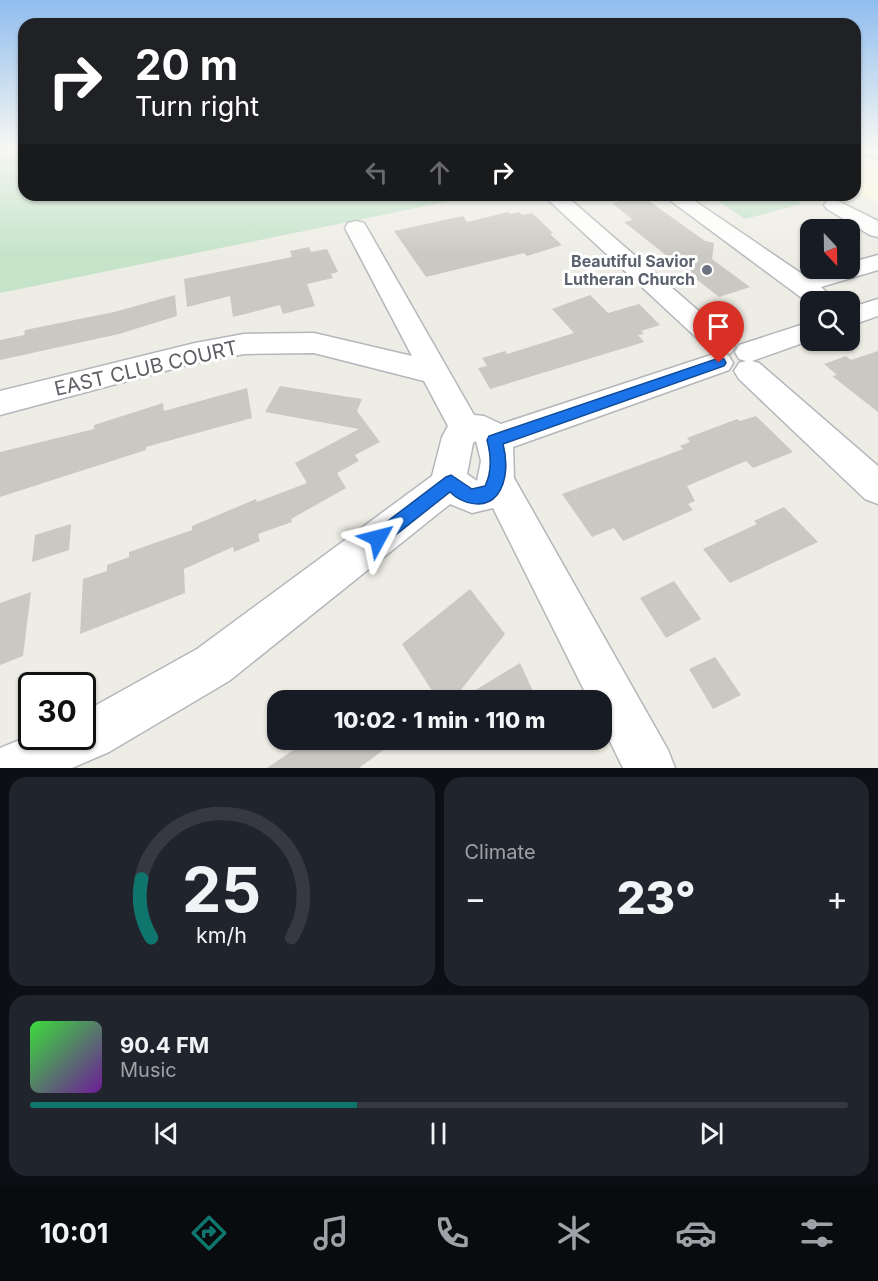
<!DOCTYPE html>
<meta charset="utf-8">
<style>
body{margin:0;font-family:Inter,sans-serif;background:#20242c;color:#f1f3f6;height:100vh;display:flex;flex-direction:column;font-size:22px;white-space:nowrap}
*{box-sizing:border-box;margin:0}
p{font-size:20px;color:#9ea1a6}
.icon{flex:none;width:33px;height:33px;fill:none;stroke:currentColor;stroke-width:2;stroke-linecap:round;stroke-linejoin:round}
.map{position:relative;height:768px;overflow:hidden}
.side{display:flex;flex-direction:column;gap:9px;padding:9px;background:#0d0f14;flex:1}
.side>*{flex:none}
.banner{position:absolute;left:18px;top:18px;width:843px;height:183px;border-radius:18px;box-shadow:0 2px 4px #0004;background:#202124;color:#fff;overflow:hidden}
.needle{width:39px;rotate:158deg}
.controls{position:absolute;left:800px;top:219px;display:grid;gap:12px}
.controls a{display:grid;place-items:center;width:60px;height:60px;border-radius:12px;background:#171b24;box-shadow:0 2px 4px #0004;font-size:30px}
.speed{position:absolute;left:18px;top:672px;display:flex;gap:12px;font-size:30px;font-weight:700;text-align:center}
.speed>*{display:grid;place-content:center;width:78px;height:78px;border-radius:50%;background:#171b24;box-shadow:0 2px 4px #0004;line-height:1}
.speed .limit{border:3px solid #111;border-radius:9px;background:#fff;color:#111}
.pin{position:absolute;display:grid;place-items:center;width:51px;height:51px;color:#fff;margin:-62px -26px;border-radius:50% 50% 50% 0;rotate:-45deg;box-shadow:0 0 6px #0007}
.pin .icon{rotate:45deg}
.me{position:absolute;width:66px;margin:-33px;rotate:52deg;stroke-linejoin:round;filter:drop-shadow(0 0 4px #0008)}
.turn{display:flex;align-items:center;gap:21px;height:126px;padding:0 18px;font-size:27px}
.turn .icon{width:78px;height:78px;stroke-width:2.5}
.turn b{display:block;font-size:42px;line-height:51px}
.lanes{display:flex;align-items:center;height:57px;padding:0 18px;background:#0003;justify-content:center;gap:30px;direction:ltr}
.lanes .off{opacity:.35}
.big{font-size:45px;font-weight:800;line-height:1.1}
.side .tile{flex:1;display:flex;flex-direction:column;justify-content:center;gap:9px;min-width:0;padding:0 21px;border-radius:18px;background:#20242c}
.side .dial{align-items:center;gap:0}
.dial svg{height:156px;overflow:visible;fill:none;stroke:#363941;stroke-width:7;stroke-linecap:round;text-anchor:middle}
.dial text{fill:#f1f3f6;stroke:none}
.song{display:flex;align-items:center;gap:18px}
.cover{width:72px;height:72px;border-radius:9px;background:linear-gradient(135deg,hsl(120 70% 55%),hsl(280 70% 35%))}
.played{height:6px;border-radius:3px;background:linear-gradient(90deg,#0f766e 40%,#363941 40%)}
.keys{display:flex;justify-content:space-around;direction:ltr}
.heat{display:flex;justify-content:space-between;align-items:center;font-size:33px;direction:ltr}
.side .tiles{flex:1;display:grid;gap:9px;grid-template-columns:1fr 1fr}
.tile:last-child{grid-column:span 2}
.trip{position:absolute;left:267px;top:690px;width:345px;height:60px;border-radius:18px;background:#171b24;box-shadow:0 2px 4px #0004;font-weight:800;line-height:60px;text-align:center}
.tabs{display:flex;height:96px;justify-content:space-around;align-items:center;background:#090b0e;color:#9ea1a6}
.tabs .icon{width:42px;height:42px}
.tabs .current{color:#0f766e}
.tabs b{font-size:27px;color:#f1f3f6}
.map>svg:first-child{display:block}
</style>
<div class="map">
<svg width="878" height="768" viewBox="0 0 878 768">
<rect width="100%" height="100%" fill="#eeede5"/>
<polygon fill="#fbf9dd" points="855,148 878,148 878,203 855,191"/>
<g fill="#c4e3c9">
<polygon points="0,148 24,148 24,195 480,195 0,293"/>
<polygon points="811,195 815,197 798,202 801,204 745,219 710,196"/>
</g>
<g fill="#cac8c2">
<polygon points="642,196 705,241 714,243 712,259 750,287 719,297 624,222 633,220 612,203"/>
<polygon points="508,212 510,214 519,212 522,215 532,213 553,233 550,234 562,245 527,256 524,253 426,277 394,231 463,216 467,222"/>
<polygon points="309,247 311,252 327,249 338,272 331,274 333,278 307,284 315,306 283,314 280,305 233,317 230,296 187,307 184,279 292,257 290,251"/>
<polygon points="175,295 177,316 119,334 0,360 0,340 24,335 25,330 114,312"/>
<polygon points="590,295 608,313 639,304 660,325 641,331 644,334 638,335 644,342 490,389 478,368 487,366 482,358 505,351 507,354 574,333 552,309"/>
<polygon points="878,351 878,412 832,376 837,375 824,364 846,356 851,360"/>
<polygon points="280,386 362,399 357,411 380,442 355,455 359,461 337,473 346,488 291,519 292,522 258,534 260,541 234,552 233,547 184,569 185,593 80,634 83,579 107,571 107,565 129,557 129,552 192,530 192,526 256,499 257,502 307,483 295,463 359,429 265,412"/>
<polygon points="247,388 252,418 146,447 146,450 0,497 0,452 94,429 94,425 163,403 164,411"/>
<polygon points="756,416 793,452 753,468 746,461 687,486 695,501 688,504 693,510 623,541 614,528 592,537 562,494 683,449 680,446 690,442 687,438 737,419 740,421"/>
<polygon points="784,507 818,542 730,583 703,549 757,524 754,521"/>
<polygon points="71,524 69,550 32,562 35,535"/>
<polygon points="674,581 701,619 666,638 640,598"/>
<polygon points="470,589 505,634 453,700 438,700 402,644"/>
<polygon points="31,592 23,656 0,665 0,603"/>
<polygon points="715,657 741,695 713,709 689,669"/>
<polygon points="520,663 537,700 459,700"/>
<polygon points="308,740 397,740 359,768 267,768"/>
</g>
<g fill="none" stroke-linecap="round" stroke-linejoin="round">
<defs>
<g id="minor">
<polygon points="856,148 878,148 878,159 859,152"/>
<path d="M 543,195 L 565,195 L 731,339 L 735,346 L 731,353 L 726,354 L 729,356 L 733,363 L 729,370 L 513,447 L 514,478 L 668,750 L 675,768 L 623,768 L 602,725 L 602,700 L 589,700 L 493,508 L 472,513 L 450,504 L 229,681 L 109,752 L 72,768 L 0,768 L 0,748 L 32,735 L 82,736 L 82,713 L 197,649 L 432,476 L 442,437 L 448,426 L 424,381 L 314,353 L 244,354 L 195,363 L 0,415 L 0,391 L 195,343 L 244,334 L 314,333 L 412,356 L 345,228 L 348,223 L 356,221 L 364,223 L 367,228 L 474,415 L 484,416 L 501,424 L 714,354 ZM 476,441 L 481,461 L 477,481 L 467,474 L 473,443 Z"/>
<polygon points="663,195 686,195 805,276 831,268 849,268 849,263 878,255 878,270 821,287 837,302 810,302 810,304"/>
<polygon points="834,199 878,221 878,237 870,235 827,209 824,205 827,201"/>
<polygon points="878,299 878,316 849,326 849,308"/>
<polygon points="810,322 811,340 752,361 759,363 878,466 878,504 865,499 739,379 734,371 739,363 746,361 739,359 735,352 739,345"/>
</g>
</defs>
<use href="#minor" stroke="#b5b6bb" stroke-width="3"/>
<use href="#minor" fill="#fff" fill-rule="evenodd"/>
</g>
<linearGradient id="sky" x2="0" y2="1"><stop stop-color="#90bdee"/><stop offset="0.58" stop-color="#f7f7f3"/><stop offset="1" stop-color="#f7f7f3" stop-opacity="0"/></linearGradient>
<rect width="878" height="256" fill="url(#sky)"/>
<path fill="#1a73e8" stroke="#114b97" stroke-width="1.5" d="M 719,358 L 724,359 L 726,363 L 724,366 L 503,444 C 507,459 508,481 497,495 C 485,510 462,504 450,492 L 384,544 L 378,547 L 372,544 L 369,538 L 372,533 L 446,477 L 451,475 L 472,489 L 485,486 C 492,472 491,455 487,440 L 489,436 Z"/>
<circle fill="#6b7280" stroke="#fff" stroke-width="2" cx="707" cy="270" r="6"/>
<g text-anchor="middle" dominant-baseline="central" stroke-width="6" stroke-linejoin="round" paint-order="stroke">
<g font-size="16" font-weight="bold" fill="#5b616d" stroke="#fff" text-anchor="end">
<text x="695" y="261">Beautiful Savior<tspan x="695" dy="18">Lutheran Church</tspan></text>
</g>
<g font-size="20" fill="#5d5f64" stroke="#fff">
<text transform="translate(146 368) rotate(-13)">EAST CLUB COURT</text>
</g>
</g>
</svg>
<div class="controls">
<a><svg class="needle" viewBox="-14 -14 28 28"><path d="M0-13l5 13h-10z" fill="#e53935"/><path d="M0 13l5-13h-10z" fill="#9ea1a6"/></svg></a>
<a><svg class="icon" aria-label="search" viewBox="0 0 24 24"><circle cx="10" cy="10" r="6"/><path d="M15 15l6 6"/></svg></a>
</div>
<div class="speed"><div class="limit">30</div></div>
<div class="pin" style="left:719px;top:363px;background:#d93025"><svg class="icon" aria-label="arrive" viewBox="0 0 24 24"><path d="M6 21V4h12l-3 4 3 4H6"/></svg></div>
<svg class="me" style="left:378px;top:538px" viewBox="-20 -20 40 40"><path d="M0-17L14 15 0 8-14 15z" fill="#1a73e8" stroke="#fff" stroke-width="4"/></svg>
<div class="trip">10:02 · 1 min · 110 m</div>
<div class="banner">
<div class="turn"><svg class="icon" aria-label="right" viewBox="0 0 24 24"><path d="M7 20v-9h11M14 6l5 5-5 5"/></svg><div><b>20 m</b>Turn right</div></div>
<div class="lanes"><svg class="icon off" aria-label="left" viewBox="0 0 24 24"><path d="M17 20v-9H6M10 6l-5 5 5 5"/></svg><svg class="icon off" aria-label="ahead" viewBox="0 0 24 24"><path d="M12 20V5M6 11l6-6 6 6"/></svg><svg class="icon" aria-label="right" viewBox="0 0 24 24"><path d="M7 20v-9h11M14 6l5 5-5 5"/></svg></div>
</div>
</div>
<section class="side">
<div class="tiles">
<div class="tile dial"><svg viewBox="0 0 100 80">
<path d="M14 69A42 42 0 1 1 86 69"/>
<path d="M14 69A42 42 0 0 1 9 39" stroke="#0f766e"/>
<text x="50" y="56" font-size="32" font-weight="700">25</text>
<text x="50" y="72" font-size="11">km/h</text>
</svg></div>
<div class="tile"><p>Climate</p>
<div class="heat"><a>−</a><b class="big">23°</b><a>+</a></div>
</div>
<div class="tile">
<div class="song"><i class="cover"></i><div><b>90.4 FM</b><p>Music</p></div></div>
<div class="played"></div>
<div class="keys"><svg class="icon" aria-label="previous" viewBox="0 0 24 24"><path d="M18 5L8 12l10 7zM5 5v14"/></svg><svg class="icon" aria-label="pause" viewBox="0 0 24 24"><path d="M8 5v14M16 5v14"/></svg><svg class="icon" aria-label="next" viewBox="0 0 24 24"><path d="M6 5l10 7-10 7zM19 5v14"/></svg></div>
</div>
</div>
</section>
<nav class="tabs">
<b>10:01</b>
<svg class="icon current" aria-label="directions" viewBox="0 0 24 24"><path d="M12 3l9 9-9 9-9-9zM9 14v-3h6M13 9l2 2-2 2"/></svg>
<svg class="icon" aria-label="music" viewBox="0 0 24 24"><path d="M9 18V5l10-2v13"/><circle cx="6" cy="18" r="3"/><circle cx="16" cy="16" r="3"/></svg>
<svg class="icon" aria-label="phone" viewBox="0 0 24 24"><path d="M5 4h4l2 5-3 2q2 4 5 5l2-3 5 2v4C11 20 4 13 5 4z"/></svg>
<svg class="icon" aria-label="climate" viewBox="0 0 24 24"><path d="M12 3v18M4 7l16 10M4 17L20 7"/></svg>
<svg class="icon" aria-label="car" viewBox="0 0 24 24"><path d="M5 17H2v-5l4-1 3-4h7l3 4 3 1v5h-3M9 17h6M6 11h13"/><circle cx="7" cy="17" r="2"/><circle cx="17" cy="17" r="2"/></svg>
<svg class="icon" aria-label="filters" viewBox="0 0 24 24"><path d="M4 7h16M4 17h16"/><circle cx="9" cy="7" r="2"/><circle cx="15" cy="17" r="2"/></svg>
</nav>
